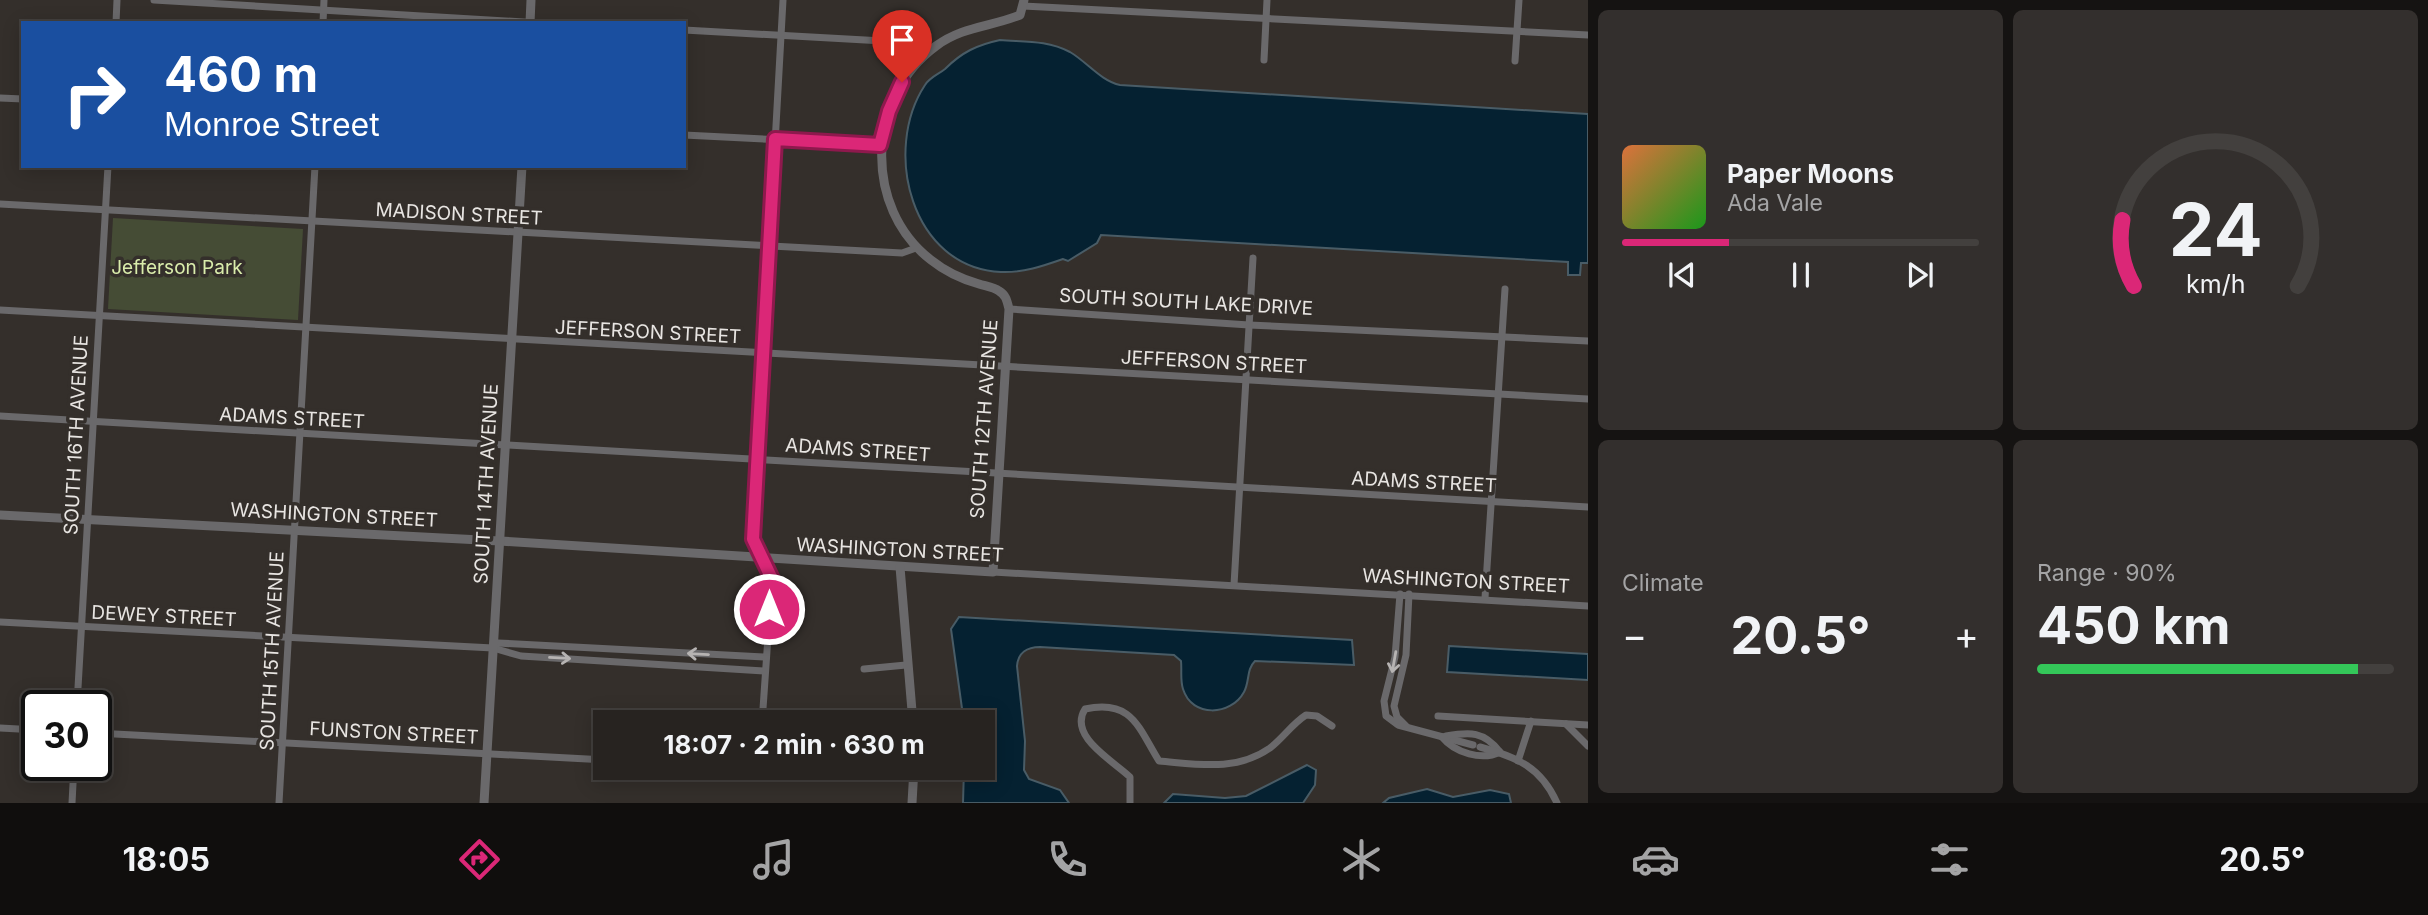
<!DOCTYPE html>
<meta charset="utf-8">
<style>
body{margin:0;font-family:Inter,sans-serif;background:#332f2d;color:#f1f3f6;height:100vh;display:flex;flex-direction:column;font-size:26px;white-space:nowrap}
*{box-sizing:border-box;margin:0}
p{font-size:23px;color:#a4a4a5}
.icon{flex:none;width:38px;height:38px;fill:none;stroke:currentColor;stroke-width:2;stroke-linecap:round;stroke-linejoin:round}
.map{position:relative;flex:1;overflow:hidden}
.panel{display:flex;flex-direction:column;gap:10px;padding:10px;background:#151312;width:840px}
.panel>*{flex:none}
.hud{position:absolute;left:21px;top:21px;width:665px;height:147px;border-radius:0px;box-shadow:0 4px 18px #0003,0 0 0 2px #43403e;background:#1a4fa0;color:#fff;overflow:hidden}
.speed{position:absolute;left:21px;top:690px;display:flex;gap:14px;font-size:35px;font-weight:700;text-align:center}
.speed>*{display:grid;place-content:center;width:91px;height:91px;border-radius:50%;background:#272320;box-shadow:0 4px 18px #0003,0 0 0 2px #43403e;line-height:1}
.speed .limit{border:4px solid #111;border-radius:10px;background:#fff;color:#111}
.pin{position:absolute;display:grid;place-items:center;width:60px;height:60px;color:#fff;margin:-72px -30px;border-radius:50% 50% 50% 0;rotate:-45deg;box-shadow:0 0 7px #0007}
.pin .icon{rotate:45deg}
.me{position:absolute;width:77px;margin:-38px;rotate:0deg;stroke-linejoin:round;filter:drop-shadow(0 0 5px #0008)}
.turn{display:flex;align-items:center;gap:24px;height:147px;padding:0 28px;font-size:32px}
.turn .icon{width:91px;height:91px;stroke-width:2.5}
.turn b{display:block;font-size:49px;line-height:60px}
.big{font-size:52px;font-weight:700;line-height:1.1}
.panel .widget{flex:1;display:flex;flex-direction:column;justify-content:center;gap:10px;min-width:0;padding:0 24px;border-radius:10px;background:#332f2d}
.panel .dial{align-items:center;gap:0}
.dial svg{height:182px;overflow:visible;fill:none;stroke:#43403e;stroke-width:7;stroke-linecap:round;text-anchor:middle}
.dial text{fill:#f1f3f6;stroke:none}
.song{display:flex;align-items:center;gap:21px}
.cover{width:84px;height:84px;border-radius:10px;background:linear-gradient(135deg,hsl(20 70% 55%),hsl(120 70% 35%))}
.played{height:7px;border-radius:4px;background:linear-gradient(90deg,#db2777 30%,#43403e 30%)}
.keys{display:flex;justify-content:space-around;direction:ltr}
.heat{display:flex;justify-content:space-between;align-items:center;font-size:38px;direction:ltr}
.charge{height:10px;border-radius:5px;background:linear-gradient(90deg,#34c759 90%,#43403e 0)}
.panel .tiles{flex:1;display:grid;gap:10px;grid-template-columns:repeat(2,1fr)}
.trip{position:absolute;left:593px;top:710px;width:402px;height:70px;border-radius:0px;background:#272320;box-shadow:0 4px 18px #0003,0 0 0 2px #43403e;font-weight:700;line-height:70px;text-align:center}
.dock{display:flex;height:112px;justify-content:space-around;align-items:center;background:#100e0d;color:#a4a4a5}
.dock .icon{width:49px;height:49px}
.dock .current{color:#db2777}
.dock b{font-size:32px;color:#f1f3f6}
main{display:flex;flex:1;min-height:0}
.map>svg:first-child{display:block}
</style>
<main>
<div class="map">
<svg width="1588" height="803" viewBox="0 0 1588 803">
<rect width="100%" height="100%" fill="#342f2b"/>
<polygon fill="#454c35" points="113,218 303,229 298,320 108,309"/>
<g fill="#052131" stroke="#495c66" stroke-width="2">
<path d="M 1000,40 C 1025,42 1047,40 1070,52 C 1087,62 1101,81 1120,85 L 1588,114 L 1588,263 L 1581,263 L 1580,275 L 1568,275 L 1568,262 L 1101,235 L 1097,243 L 1068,261 L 1063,259 C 1043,266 1023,273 1001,272 C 911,268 882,150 925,85 C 930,77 939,74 945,69 C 962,52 977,45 1000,40 Z"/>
<path d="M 959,617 L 1352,640 L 1354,665 L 1255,661 C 1246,670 1250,681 1244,692 C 1231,716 1192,718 1183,689 C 1180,680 1182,670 1181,661 L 1174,655 L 1040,647 C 1027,647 1018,653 1017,666 L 1025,741 L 1024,770 L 1029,779 L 1060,790 L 1069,803 L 963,803 L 964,768 L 984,768 L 984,723 L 964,723 L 951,629 Z"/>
<polygon points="1449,646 1588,654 1588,680 1447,672"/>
<polygon points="1307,765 1316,770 1315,785 1303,803 1164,803 1173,794 1225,798 1246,796"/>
<polygon points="1427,789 1453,797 1490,790 1509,794 1511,803 1383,803 1389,798"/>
</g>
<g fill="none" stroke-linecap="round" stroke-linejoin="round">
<g stroke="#6a696b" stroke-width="7">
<polyline points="154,0 540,23"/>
<polyline points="1023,6 1588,35"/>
<polyline points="116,23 117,0"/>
<polyline points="323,23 324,0"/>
<polyline points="684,30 919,43 931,50"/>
<polyline points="1264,60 1267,0"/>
<polyline points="1515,61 1519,0"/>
<polyline points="0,98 23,99"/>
<polyline points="684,135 880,145"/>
<polyline points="0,204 902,253 916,248"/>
<polyline points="1009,309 1249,325 1588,341"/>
<polyline points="0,310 1588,399"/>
<polyline points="0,416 1588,507"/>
<polyline points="993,572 1588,606"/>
<polyline points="1234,585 1253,258"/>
<polyline points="1400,594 1395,657 1384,701 1386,716 1398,725 1473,745"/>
<polyline points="1485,598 1505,289"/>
<polyline points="0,622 493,648 521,656 765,671"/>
<polyline points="493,648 498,643 766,657"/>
<polyline points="864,669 906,665"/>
<polyline points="77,705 108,166"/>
<polyline points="1438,716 1588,725"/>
<polyline points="762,723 772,579 753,539 783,0"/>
<polyline points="1566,724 1588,746"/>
<polyline points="1406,726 1397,717 1394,706 1406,655 1409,594"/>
<polyline points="0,728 37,730"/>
<polyline points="96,733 606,760"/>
<path d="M 1446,736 C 1470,732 1484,731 1500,752"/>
<path d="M 1442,737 C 1455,753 1482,761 1500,752"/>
<path d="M 1480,747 C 1517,757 1541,767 1557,803"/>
<polyline points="1518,761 1531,721"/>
<polyline points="761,768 913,777"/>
<polyline points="72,803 74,765"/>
<polyline points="279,803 315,166"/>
<path d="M 1130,803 L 1130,777 C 1112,760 1068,736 1085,709 C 1132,699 1138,727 1159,761 C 1197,764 1236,772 1270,748 C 1283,738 1292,724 1306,715 L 1317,716 L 1332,726"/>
</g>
<g stroke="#6a696b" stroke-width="9">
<polyline points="530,23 531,0"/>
<path d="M 0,515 L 500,541 L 993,572 L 1009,309 C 1007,301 1006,295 999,291 C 994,287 985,286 979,284 C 961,279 946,272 931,260 C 863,208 866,97 936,46 C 963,26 991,27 1020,15 L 1024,0"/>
<polyline points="900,567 913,723"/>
<polyline points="484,803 522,166"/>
<polyline points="912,803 914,768"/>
</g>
</g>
<defs><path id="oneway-shaft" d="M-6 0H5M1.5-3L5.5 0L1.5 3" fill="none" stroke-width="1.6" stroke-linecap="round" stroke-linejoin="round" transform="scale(1.75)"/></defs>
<g stroke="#b6b3b2">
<use href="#oneway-shaft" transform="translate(698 654) rotate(-177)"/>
<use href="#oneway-shaft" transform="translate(560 658) rotate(3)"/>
<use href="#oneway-shaft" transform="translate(1394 662) rotate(100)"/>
</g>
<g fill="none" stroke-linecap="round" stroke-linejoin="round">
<defs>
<polyline id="route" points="769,609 772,579 753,539 775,139 880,145 889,111 902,82"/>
</defs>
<use href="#route" stroke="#8e194d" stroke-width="18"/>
<use href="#route" stroke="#db2777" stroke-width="12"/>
</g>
<g text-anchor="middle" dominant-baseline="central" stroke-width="7" stroke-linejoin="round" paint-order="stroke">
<g font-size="19" fill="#e8e5e2" stroke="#342f2b">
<text transform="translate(459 214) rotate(3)">MADISON STREET</text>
<text transform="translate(1186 302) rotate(3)">SOUTH SOUTH LAKE DRIVE</text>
<text transform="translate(648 332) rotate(3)">JEFFERSON STREET</text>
<text transform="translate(1214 362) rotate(3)">JEFFERSON STREET</text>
<text transform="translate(292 418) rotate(3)">ADAMS STREET</text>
<text transform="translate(984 419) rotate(-86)">SOUTH 12TH AVENUE</text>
<text transform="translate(76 435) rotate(-87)">SOUTH 16TH AVENUE</text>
<text transform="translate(858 450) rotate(4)">ADAMS STREET</text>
<text transform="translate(1424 482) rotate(3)">ADAMS STREET</text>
<text transform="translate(486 484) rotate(-87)">SOUTH 14TH AVENUE</text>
<text transform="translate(334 515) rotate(3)">WASHINGTON STREET</text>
<text transform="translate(900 550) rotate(3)">WASHINGTON STREET</text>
<text transform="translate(1466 581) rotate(3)">WASHINGTON STREET</text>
<text transform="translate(164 616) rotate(3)">DEWEY STREET</text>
<text transform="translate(272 651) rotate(-87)">SOUTH 15TH AVENUE</text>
<text transform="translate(394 733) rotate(3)">FUNSTON STREET</text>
</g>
<g font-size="19" fill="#d9ecab" stroke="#342f2b">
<text x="177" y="267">Jefferson Park</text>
</g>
</g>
</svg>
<div class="speed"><div class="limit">30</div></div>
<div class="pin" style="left:902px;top:82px;background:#d93025"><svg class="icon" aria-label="arrive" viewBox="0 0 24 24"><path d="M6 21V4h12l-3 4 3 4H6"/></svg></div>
<svg class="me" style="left:769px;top:609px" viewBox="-20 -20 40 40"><circle r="17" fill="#db2777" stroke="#fff" stroke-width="3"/><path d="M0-11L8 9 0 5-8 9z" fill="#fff"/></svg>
<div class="trip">18:07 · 2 min · 630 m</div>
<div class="hud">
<div class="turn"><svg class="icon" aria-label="right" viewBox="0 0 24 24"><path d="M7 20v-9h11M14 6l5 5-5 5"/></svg><div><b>460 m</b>Monroe Street</div></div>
</div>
</div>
<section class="panel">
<div class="tiles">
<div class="widget">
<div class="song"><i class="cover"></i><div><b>Paper Moons</b><p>Ada Vale</p></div></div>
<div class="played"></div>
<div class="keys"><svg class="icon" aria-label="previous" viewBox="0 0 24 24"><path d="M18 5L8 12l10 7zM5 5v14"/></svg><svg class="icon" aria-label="pause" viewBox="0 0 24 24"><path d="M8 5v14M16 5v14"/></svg><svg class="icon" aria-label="next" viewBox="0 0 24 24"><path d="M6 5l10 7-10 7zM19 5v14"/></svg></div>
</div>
<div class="widget dial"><svg viewBox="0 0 100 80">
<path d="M14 69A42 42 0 1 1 86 69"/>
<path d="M14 69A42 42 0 0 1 9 40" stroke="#db2777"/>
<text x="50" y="56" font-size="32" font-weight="700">24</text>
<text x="50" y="72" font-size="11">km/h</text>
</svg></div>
<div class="widget"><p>Climate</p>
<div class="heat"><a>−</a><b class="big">20.5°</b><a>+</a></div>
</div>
<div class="widget"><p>Range · 90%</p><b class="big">450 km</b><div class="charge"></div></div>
</div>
</section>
</main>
<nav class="dock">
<b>18:05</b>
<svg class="icon current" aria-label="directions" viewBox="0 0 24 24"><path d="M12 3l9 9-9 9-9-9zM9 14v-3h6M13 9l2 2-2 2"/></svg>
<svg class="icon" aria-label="music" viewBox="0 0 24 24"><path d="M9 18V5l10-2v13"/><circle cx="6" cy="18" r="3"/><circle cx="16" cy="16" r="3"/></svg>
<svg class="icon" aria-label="phone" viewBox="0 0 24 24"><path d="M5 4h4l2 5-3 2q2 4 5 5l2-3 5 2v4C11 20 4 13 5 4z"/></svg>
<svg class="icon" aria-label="climate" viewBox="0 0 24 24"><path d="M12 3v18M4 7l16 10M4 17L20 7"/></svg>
<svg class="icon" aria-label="car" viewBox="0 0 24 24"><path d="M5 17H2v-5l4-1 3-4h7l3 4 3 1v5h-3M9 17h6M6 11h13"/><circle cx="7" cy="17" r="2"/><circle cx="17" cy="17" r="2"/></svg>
<svg class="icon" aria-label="filters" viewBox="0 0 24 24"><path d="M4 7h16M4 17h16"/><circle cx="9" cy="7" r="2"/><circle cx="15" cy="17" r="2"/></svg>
<b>20.5°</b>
</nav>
